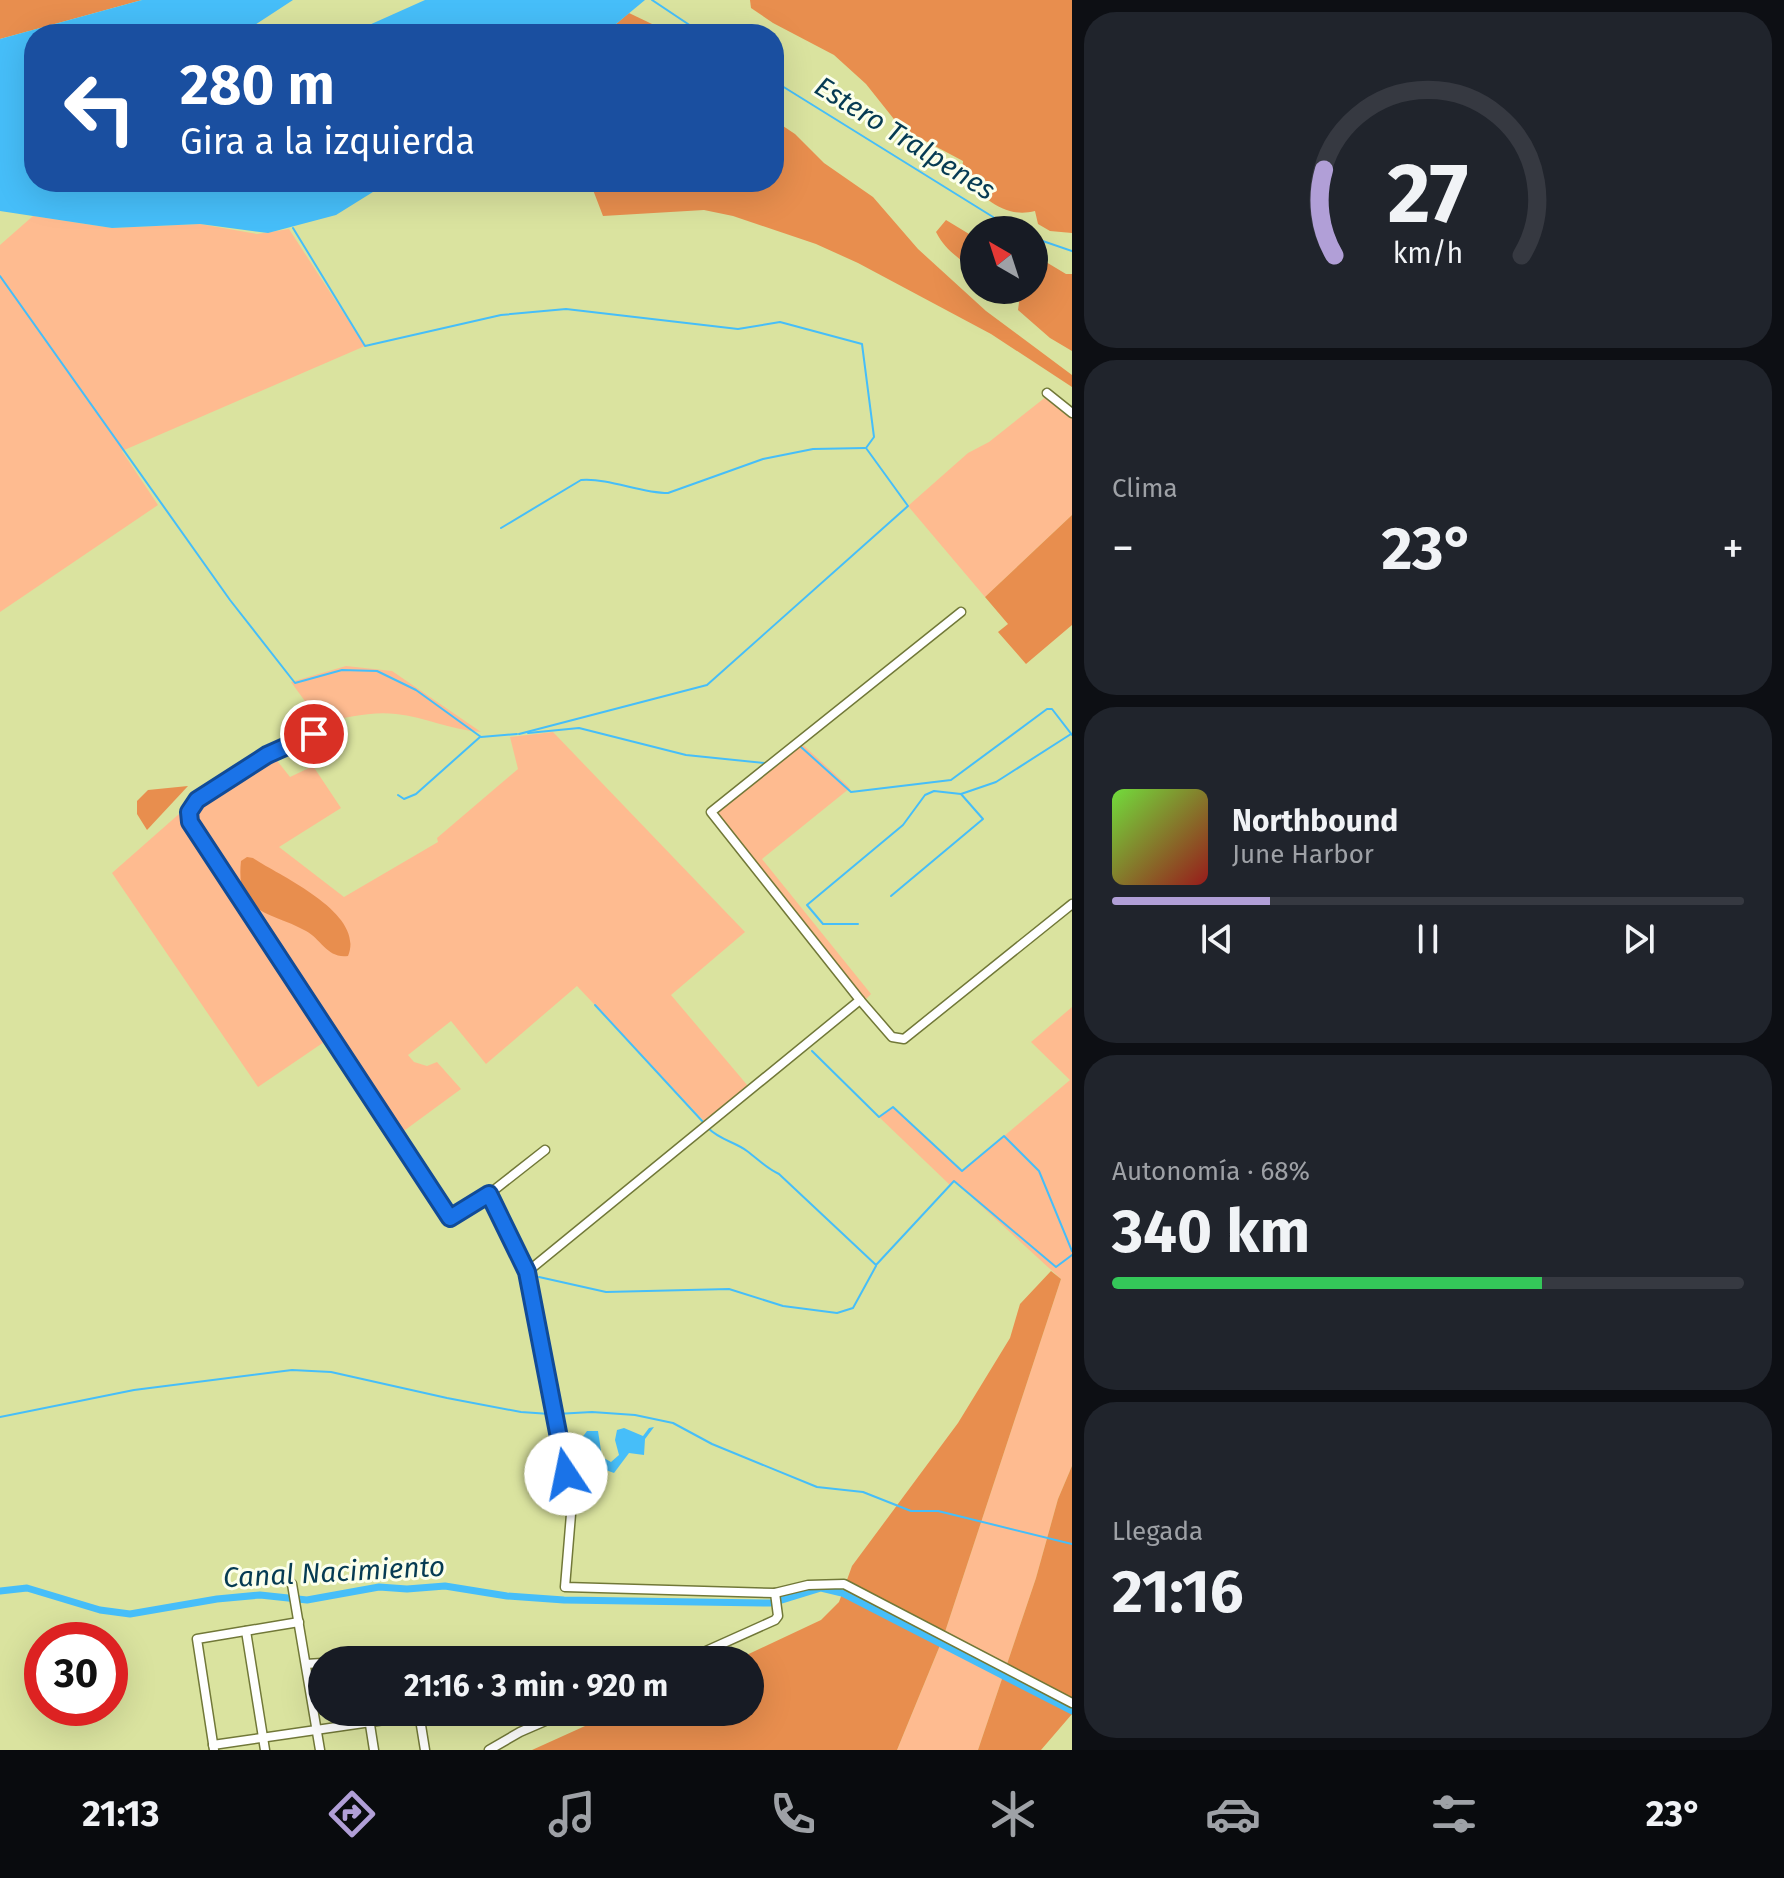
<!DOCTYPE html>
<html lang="es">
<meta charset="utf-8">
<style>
body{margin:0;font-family:"Fira Sans",sans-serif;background:#20242c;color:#f1f3f6;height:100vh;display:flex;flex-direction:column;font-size:30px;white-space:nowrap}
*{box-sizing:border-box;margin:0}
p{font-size:26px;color:#9ea1a6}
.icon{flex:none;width:44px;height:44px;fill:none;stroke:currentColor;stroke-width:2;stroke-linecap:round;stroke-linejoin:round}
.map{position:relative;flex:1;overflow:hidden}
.panel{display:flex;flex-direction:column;gap:12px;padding:12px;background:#0d0f14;width:712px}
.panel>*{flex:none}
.guide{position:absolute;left:24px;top:24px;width:760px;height:168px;border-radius:32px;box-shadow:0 8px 32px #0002;background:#1a4fa0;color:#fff;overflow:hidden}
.needle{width:52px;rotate:321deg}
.tools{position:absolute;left:960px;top:216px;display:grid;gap:16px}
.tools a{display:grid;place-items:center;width:88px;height:88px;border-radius:50%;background:#171b24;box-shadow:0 8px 32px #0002;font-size:40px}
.speed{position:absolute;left:24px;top:1622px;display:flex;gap:16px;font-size:40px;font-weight:700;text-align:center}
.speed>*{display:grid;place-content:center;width:104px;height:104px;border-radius:50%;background:#171b24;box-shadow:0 8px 32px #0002;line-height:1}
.speed .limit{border:12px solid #d22;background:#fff;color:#111}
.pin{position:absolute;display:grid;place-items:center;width:68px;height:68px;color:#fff;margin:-34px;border:4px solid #fff;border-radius:50%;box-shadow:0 2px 8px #0007}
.me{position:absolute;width:88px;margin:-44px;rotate:349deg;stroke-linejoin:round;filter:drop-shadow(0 0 6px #0008)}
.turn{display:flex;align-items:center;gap:28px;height:168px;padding:0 24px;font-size:36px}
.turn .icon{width:104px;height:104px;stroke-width:2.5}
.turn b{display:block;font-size:56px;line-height:68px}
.big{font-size:60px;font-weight:700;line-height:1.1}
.panel .tile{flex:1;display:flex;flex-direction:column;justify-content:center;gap:12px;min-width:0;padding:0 28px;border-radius:32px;background:#20242c}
.panel .dial{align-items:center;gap:0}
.dial svg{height:208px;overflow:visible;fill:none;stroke:#363941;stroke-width:7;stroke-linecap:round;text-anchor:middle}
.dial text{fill:#f1f3f6;stroke:none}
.song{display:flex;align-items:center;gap:24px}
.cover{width:96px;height:96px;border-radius:12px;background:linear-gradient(135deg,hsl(100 70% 55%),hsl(0 70% 35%))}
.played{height:8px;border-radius:4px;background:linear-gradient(90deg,#b19fd7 25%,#363941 25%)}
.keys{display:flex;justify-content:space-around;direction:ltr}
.heat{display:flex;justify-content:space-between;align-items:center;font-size:44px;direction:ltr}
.charge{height:12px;border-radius:6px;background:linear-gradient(90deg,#34c759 68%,#363941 0)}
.trip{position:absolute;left:308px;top:1646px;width:456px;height:80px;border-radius:40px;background:#171b24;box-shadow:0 8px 32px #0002;font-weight:700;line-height:80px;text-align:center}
.menu{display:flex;height:128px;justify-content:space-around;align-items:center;background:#090b0e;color:#9ea1a6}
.menu .icon{width:56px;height:56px}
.menu .active{color:#b19fd7}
.menu b{font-size:36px;color:#f1f3f6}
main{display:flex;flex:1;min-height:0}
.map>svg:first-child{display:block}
</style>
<main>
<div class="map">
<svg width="1072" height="1750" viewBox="0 0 1072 1750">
<rect width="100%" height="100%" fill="#dae39f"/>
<g fill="#febb90">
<polygon points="33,216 112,228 200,224 257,234 289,229 365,346 122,451 158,505 0,612 0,245"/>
<polygon points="1047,396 1072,418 1072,515 985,597 908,506 968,453 989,442"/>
<path d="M 346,666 L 392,671 L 481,732 C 451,730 425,717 396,714 C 371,711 345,718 321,723 L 291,682 Z"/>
<path d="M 553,732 L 745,932 L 671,995 L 748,1086 L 704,1121 L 577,986 L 486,1064 L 451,1021 L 408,1055 L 414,1062 L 427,1066 L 437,1062 L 461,1089 L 401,1133 L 194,822 C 191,795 253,770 275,758 L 290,777 L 313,766 L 341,808 L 279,847 L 344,897 L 438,842 L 437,838 L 518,769 L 510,737 Z"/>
<polygon points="802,744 850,788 762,859 871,994 865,1000 716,811"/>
<polygon points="179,814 327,1040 258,1087 112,873"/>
<polygon points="1072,1007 1072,1466 1058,1499 1036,1578 978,1750 897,1750 943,1638 1061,1279 954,1181 950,1185 879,1117 893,1107 963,1171 1070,1080 1031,1042"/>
</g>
<g fill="#e88e4e">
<polygon points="0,0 142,0 0,39"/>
<path d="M 750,0 L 1072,0 L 1072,233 L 1050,231 L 1038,224 L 1035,211 C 1004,219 983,197 962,176 L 963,161 L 901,128 L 866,84 L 834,55 L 773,23 L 751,8 Z"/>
<polygon points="629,13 652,24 662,34 604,34"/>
<polygon points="774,120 795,134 824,163 873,197 918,249 986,311 1072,375 1072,387 991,334 858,263 816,244 733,216 704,210 603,216 590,182 774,182"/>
<path d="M 946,220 L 974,237 L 974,272 C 959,256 947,253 936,232 Z"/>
<polygon points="1041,259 1066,274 1072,274 1072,351 1050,338 1018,310 1020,295 1025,290 1034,290 1034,266"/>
<polygon points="1072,515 1072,625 1026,664 998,632 1008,624 985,597"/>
<polygon points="188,786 147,830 137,814 137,801 148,790"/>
<path d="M 247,857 L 253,858 C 280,876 366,913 348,956 C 328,959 321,939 306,931 C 270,911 235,915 241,861 Z"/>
<polygon points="1051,1271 1061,1279 943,1638 897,1750 532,1750 616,1712 750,1712 750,1660 736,1660 821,1620 839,1602 852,1566 958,1423 1010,1338 1020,1304"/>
<polygon points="1072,1466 1072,1714 1041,1750 978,1750 1036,1578 1058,1499"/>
</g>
<g fill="#46bef9">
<polygon points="142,0 293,0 241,34 34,34 34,182 389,182 336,215 268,233 200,224 112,228 0,211 0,39"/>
<polygon points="425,0 645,0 604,34 349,34"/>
<polygon points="654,1427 645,1439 644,1455 629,1453 614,1473 595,1466 581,1439 587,1431 598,1431 602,1457 611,1462 619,1455 615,1440 617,1430 624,1428 643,1436 649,1428"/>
</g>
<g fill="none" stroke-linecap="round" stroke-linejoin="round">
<g stroke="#46bef9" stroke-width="2">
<polyline points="652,0 703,34"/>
<polyline points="774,81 1014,230"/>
<polyline points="293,228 365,346 501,315 566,309 738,329 780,322 862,344 874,437 866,448 908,506 707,685 519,734"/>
<polyline points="1034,238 1072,251"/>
<polyline points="0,276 230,600 295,683 342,670 377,671 416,690 481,737 517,734"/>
<path d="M 501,528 L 581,480 C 611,478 639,493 668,493 L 763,459 L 813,449 L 865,448"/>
<polyline points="528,733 579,728 686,755 765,763"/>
<polyline points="801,747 851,792 951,780 1047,709 1052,709 1072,735"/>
<polyline points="398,795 404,799 416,794 480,737"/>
<polyline points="891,896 983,819 961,794"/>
<polyline points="858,924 823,924 807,905 903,825 925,795 934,791 961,794 996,782 1071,734"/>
<polyline points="595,1005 704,1123"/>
<polyline points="812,1051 879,1117 893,1107 962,1171 1004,1136 1039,1171 1072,1251"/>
<path d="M 708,1128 C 720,1140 735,1142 747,1151 C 759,1160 766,1168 779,1174 L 876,1265 L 954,1181 L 1056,1267 L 1072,1255"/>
<polyline points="539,1277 606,1292 729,1289 783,1306 837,1313 853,1308 876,1266"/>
<polyline points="556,1414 592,1412 635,1415 673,1423 712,1444 817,1487 863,1492 911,1511 938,1511 1072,1544"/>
<polyline points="0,1417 134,1390 292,1370 331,1372 447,1398 521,1412 550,1414"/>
</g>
<g stroke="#46bef9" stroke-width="7">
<polyline points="0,1591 27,1588 100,1610 130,1614 217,1599 260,1595 307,1600 379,1587 407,1589 445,1586 507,1596 564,1600 770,1603"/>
<polyline points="782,1600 821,1588 842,1593 1072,1711"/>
</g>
<defs>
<g id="street">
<polyline points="1047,393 1072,413"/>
<polyline points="961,612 711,812 860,1000 527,1272 572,1502 565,1587 775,1593 808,1585 844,1584 1072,1703"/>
<polyline points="314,734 267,755 197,800 189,812 190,822 450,1218 489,1194"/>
<polyline points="860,1000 892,1037 904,1039 1072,904"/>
<polyline points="527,1272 489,1194 545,1150"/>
<polyline points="292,1584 320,1750"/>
<polyline points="246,1631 265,1750"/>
<polyline points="346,1660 409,1653 411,1660"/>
<polyline points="686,1660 775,1620 778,1616 775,1593"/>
<polyline points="306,1664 322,1663"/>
<polyline points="368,1712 374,1750"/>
<polyline points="419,1713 425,1750"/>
<polyline points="213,1745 419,1715"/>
<polyline points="214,1750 197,1639 299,1622"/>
<polyline points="489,1750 520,1732 566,1712"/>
</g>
</defs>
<use href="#street" stroke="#717838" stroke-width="11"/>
<use href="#street" stroke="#fff" stroke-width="8"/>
</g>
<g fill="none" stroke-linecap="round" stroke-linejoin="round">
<defs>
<polyline id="route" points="314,734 267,755 197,800 189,812 190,822 450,1218 489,1194 527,1272 566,1474"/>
</defs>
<use href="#route" stroke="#114b97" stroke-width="20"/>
<use href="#route" stroke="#1a73e8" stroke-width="14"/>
</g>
<g text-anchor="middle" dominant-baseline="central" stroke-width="6" stroke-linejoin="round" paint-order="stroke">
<g font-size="28" font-style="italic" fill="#063b53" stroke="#fcffeb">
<text transform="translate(905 138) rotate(32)">Estero Tralpenes</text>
<text transform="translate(334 1572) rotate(-3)">Canal Nacimiento</text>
</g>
</g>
</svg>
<div class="tools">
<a><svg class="needle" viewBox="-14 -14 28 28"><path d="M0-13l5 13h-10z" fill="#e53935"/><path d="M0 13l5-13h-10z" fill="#9ea1a6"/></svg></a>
</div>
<div class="speed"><div class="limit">30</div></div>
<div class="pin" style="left:314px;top:734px;background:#d93025"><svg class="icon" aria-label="arrive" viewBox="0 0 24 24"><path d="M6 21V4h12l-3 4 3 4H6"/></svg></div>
<svg class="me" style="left:566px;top:1474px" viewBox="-20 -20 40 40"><circle r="19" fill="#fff"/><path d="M0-13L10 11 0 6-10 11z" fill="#1a73e8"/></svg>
<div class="trip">21:16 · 3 min · 920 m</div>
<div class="guide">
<div class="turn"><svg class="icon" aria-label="left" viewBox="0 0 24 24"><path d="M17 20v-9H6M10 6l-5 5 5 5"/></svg><div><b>280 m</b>Gira a la izquierda</div></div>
</div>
</div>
<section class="panel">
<div class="tile dial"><svg viewBox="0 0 100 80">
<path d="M14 69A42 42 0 1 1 86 69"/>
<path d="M14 69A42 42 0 0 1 10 36" stroke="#b19fd7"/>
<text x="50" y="56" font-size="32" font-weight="700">27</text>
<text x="50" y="72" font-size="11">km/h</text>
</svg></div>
<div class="tile"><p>Clima</p>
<div class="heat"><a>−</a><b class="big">23°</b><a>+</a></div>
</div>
<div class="tile">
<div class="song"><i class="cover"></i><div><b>Northbound</b><p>June Harbor</p></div></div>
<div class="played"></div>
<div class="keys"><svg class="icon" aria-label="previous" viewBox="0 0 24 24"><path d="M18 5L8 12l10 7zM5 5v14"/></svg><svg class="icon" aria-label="pause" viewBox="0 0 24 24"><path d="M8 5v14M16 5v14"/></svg><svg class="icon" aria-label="next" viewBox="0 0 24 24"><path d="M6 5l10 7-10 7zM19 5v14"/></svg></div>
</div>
<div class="tile"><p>Autonomía · 68%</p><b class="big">340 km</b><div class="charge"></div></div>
<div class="tile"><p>Llegada</p><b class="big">21:16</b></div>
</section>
</main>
<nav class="menu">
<b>21:13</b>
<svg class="icon active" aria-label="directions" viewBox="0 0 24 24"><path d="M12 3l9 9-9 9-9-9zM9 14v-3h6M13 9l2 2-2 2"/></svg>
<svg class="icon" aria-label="music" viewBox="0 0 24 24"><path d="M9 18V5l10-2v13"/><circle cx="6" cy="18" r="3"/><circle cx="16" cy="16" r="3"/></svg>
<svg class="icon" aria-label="phone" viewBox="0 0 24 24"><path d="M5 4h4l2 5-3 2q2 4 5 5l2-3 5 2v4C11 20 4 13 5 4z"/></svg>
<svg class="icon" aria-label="climate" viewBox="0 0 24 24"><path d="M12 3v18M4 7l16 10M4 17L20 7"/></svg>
<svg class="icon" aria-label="car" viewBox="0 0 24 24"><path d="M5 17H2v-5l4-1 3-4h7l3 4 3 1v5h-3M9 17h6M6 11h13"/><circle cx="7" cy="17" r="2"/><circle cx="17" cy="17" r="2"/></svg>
<svg class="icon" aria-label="filters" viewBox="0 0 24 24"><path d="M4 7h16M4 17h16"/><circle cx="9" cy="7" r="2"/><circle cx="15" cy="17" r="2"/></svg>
<b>23°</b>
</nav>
